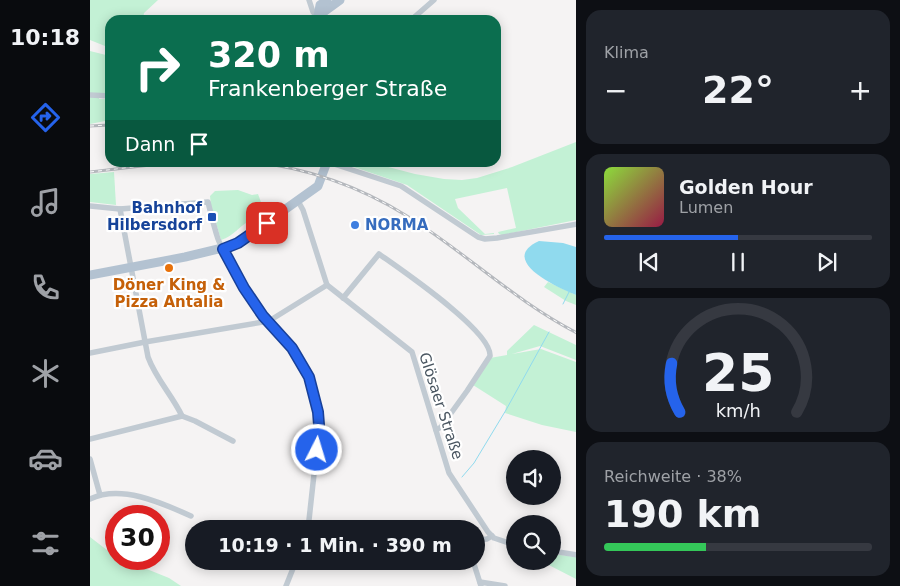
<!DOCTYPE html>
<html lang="de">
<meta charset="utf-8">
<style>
body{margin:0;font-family:"DejaVu Sans",sans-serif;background:#20242c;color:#f1f3f6;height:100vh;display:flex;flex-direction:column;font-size:19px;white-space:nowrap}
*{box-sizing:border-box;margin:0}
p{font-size:16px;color:#9ea1a6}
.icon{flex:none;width:28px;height:28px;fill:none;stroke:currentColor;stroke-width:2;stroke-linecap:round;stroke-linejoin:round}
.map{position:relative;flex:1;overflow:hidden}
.sheet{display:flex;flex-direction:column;gap:10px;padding:10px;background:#0d0f14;width:324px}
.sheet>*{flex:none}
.hud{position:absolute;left:15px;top:15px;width:396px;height:152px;border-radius:15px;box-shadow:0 2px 12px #0003;background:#0b6e4f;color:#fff;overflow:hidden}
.tools{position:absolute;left:416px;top:450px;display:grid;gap:10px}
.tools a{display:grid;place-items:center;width:55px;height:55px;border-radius:50%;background:#171b24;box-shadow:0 2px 12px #0003;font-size:25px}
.speed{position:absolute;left:15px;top:505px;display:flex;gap:10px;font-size:25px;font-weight:700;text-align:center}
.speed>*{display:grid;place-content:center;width:65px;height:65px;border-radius:50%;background:#171b24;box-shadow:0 2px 12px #0003;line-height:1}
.speed .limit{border:8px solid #d22;background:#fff;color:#111}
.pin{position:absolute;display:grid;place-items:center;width:42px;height:42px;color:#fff;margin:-21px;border-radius:10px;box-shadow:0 2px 8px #0006}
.me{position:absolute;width:55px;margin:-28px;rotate:5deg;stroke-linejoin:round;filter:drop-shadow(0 0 4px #0008)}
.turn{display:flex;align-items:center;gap:18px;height:105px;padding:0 20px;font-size:22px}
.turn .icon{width:65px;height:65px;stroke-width:2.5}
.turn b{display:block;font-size:35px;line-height:42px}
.then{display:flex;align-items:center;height:48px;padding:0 20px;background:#0003;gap:10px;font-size:19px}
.big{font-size:38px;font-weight:800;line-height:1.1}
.sheet .card{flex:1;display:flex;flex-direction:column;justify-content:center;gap:8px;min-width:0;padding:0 18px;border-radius:15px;background:#20242c}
.sheet .dial{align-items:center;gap:0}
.dial svg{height:130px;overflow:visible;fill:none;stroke:#363941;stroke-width:7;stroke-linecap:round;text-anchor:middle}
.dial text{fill:#f1f3f6;stroke:none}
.song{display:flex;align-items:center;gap:15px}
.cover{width:60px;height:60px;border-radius:8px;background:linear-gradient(135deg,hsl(90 70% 55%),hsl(340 70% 35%))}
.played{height:5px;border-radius:2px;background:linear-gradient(90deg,#2563eb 50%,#363941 50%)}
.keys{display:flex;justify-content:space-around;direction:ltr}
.heat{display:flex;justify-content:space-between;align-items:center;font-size:28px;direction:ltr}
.charge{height:8px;border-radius:4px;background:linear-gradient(90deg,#34c759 38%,#363941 0)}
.trip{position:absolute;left:95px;top:520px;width:300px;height:50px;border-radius:25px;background:#171b24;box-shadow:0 2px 12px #0003;font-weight:800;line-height:50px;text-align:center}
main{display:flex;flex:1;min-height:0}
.tab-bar{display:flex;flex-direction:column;width:90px;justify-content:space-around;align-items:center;background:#090b0e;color:#9ea1a6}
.tab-bar .icon{width:35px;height:35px}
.tab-bar .selected{color:#2563eb}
.tab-bar b{font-size:22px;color:#f1f3f6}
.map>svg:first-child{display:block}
</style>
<main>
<nav class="tab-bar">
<b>10:18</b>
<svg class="icon selected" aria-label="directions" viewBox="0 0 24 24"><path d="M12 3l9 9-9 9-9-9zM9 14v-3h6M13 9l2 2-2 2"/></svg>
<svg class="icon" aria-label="music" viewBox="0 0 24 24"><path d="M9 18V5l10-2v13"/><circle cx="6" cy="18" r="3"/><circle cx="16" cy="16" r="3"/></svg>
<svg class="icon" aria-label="phone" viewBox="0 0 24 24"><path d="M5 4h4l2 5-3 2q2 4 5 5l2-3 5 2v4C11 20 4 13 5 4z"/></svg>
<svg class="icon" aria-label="climate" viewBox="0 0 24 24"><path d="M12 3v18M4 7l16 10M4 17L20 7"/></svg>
<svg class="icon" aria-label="car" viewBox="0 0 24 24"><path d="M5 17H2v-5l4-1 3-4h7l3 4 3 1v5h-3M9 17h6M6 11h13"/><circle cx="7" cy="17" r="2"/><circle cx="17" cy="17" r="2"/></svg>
<svg class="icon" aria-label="filters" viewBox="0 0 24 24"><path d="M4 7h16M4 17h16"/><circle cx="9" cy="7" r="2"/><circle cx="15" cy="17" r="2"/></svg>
</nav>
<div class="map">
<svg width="487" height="586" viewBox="0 0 487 586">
<rect width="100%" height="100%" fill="#f5f3f3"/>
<g fill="#c3f1d5">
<polygon points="0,0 68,0 54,13 53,20 20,20 20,48 0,40"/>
<polygon points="0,51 20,56 20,94 10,94 9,99 20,99 20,120 0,124"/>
<polygon points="486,142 486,220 412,235 409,234 408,232 426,228 417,188 365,199 368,208 395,234 404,233 404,234 391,235 317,185 252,163 283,163 325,174 354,179 372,180 387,178 422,167"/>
<polygon points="24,172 26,205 0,202 0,174"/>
<path d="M 148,190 L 162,195 L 168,194 L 175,213 C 170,217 167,218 161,220 C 150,225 144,236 131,240 L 121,206 L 120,196 L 125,191 Z"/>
<polygon points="458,282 486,295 486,305 476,301 454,287"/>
<polygon points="444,325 486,345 486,360 450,346 422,354 451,349 486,362 486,432 452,425 415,413 416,406 383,385 400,358 417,355 417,351"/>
<polygon points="0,537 26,557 26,559 32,559 79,578 91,586 0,586"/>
<polygon points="463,554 486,557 486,579 451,561 462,561"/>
</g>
<path fill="#90daee" d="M 449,241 L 473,243 L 486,247 L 486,295 C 468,288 407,260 449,241 Z"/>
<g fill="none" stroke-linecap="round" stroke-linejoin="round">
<g stroke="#90daee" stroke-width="1">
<polyline points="473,304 479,292"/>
<polyline points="372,477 384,463 416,410 459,332"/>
</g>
<g stroke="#c1cad2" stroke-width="5.5">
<polyline points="219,0 223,12 228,16"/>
<polyline points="321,20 344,0"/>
<polyline points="0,95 20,96"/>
<polyline points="238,162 311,186 388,237 395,239 407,238 487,224"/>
<polyline points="208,201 213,210 237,285 322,352 359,473 398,532 404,538 425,545"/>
<path d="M 0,206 L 30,209 L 118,202 C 121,214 124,227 128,239 C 130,245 134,250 137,255 C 148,276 158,296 172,314 C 178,322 187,329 193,337 C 217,366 230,399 228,438 L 218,529"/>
<path d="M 30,209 L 58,357 C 66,379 82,395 92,416"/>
<path d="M 253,298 L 289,254 C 310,269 402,331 400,356 L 377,391 L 351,427 L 346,430"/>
<polyline points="0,353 55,342 179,321 237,285"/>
<polyline points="0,439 92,416 105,421 143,441"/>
<polyline points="0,459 10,495"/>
<path d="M 0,499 C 31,484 72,503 101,516"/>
<polyline points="386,540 397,539 402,536"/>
<polyline points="462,551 487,555"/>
<polyline points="383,561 391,586"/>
<polyline points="390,582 415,586"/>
<polyline points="196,586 206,561"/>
</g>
<g stroke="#b3c2d1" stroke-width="9">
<polyline points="228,16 250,0"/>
<polyline points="228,17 230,5 237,0"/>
<polyline points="0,275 95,257 145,245 228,186 237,162"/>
</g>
<defs>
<g id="rail">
<polyline points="0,126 20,125"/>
<path d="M 163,162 C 217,168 270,187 317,216 C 375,252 425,301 487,333"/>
<polyline points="0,172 86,162"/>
</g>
</defs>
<use href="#rail" stroke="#b5b8bd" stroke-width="3"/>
<use href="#rail" stroke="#fff" stroke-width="1" stroke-dasharray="4" stroke-linecap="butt"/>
</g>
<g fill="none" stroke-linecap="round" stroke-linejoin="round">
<defs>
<polyline id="route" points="177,223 148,243 133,249 154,288 173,316 202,348 219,377 228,412 229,425 227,450"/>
</defs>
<use href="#route" stroke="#184099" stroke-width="12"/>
<use href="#route" stroke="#2563eb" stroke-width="9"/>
</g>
<rect fill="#1a4fb4" stroke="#fff" stroke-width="2" x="117" y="212" width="10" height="10" rx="2.5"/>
<circle fill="#3f7fe0" stroke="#fff" stroke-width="2" cx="265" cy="225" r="5"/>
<circle fill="#e8710a" stroke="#fff" stroke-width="2" cx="79" cy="268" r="5"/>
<g text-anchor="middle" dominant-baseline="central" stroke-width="4.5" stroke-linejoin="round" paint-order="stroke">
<g font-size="15" font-weight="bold" fill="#164399" stroke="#fff" text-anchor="end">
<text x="112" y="208">Bahnhof<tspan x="112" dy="17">Hilbersdorf</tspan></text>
</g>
<g font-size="15" font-weight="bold" fill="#366cbe" stroke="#fff" text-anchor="start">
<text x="275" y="225">NORMA</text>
</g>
<g font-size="15" font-weight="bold" fill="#c56008" stroke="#fff">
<text x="79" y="285">Döner King &amp;<tspan x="79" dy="17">Pizza Antalia</tspan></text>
</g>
<g font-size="15" fill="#4a5661" stroke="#fff">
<text transform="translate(351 406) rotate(72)">Glösaer Straße</text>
</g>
</g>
</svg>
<div class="tools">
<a><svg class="icon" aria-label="sound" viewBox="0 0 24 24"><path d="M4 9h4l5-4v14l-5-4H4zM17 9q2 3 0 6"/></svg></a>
<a><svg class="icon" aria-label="search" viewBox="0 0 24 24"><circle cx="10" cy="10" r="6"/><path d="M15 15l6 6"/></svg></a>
</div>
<div class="speed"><div class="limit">30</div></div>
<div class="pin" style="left:177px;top:223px;background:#d93025"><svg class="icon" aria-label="arrive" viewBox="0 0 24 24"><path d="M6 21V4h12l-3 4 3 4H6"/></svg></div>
<svg class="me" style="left:227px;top:450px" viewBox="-20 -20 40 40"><circle r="17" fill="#2563eb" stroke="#fff" stroke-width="3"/><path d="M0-11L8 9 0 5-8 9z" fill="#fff"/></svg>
<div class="trip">10:19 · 1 Min. · 390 m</div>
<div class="hud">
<div class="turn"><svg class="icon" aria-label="right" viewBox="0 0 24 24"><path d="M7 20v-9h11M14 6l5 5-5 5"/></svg><div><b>320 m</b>Frankenberger Straße</div></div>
<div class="then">Dann<svg class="icon" aria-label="arrive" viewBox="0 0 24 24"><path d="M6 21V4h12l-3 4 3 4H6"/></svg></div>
</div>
</div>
<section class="sheet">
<div class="card"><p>Klima</p>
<div class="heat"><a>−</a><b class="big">22°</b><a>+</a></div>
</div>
<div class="card">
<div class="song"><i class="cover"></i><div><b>Golden Hour</b><p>Lumen</p></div></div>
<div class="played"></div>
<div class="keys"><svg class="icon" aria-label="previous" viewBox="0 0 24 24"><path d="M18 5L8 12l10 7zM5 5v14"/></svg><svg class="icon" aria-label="pause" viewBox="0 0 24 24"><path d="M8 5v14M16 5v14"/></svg><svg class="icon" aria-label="next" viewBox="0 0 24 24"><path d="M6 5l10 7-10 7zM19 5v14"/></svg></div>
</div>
<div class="card dial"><svg viewBox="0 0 100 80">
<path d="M14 69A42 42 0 1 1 86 69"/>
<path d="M14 69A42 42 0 0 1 9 39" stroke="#2563eb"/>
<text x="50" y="56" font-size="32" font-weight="700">25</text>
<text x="50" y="72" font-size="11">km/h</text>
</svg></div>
<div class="card"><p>Reichweite · 38%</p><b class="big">190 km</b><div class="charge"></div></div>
</section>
</main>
